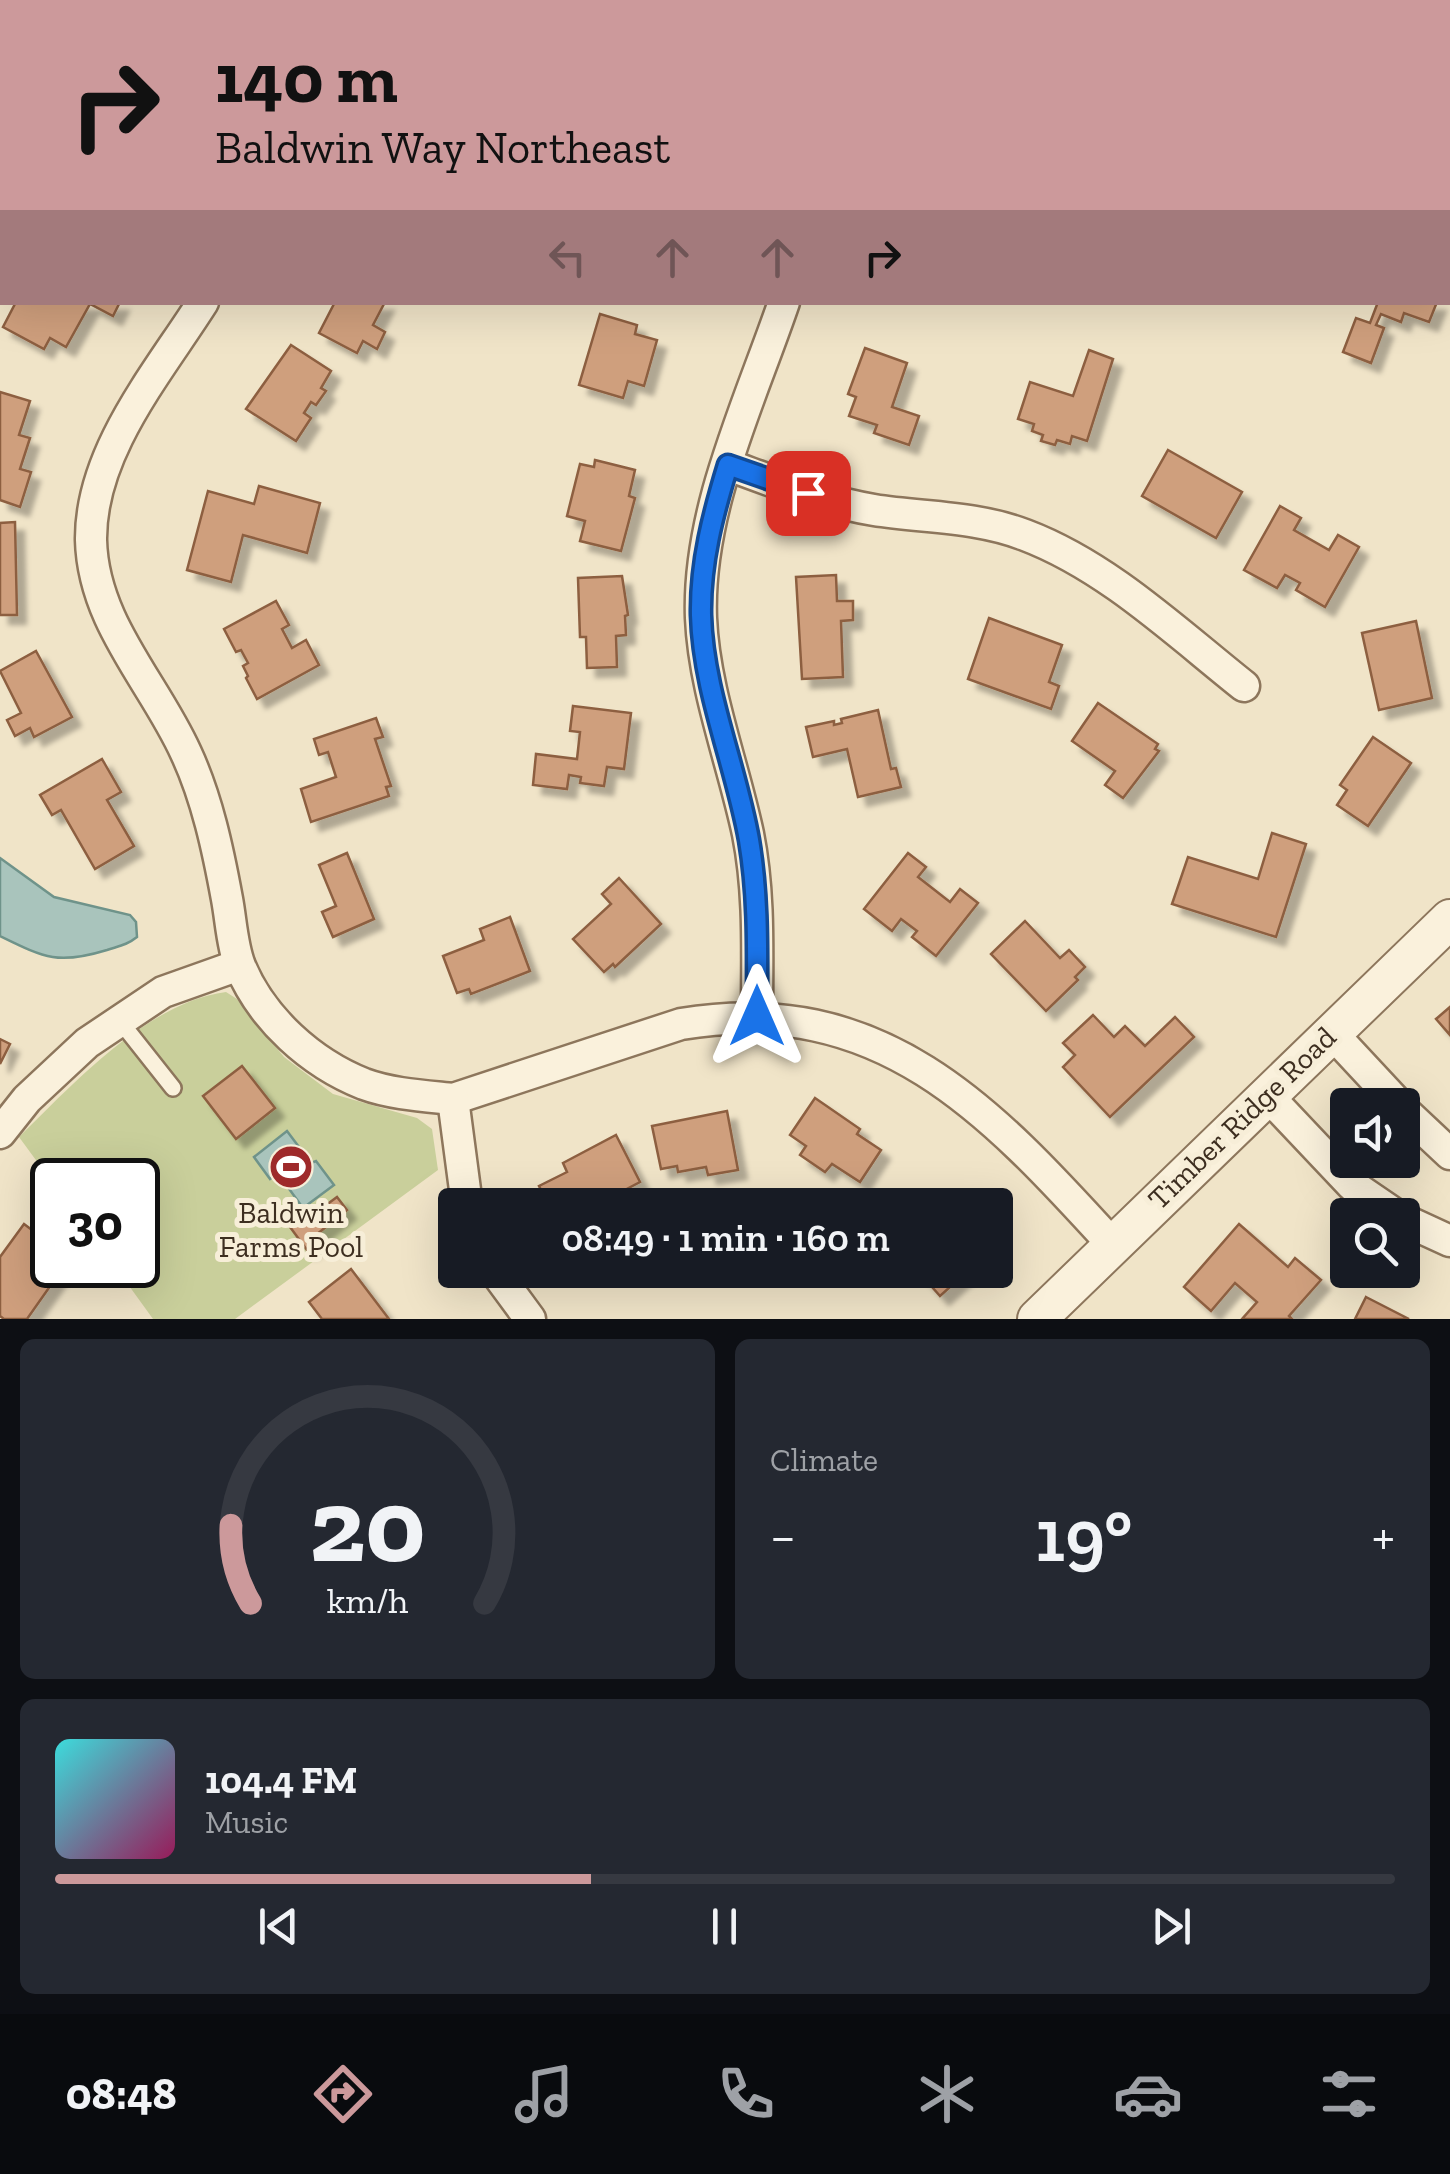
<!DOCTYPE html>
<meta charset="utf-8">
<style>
body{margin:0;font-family:"Zilla Slab",serif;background:#242831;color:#f1f3f6;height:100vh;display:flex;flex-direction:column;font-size:38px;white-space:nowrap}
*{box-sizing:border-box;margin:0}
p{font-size:32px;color:#9ea1a6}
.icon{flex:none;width:55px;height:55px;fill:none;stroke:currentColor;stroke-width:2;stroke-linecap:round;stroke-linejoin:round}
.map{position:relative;height:1319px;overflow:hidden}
.sheet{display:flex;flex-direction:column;gap:20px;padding:20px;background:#0d0f14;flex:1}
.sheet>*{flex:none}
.hud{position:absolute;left:0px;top:0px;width:1450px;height:305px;box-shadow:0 10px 40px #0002;background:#cc999b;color:#111;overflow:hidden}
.buttons{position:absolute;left:1330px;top:1088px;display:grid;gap:20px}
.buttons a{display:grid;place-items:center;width:90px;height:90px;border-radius:10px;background:#171b24;box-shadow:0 10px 40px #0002;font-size:50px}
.speed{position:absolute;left:30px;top:1158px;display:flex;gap:20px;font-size:50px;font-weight:700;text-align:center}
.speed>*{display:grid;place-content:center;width:130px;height:130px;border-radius:50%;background:#171b24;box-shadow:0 10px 40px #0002;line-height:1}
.speed .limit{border:5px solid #111;border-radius:15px;background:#fff;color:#111}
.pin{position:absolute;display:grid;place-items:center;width:85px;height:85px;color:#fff;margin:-42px;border-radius:20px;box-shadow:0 5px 15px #0006}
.me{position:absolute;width:110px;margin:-55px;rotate:0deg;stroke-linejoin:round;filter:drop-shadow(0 0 8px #0008)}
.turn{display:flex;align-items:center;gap:35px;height:210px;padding:0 50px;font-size:45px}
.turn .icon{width:130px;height:130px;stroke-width:2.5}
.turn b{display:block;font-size:70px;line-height:85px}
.lanes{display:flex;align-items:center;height:95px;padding:0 50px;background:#0003;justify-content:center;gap:50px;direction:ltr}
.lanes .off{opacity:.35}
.big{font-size:75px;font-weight:600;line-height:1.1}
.sheet .widget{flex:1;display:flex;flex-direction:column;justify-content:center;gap:15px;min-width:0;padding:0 35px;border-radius:15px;background:#242831}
.sheet .dial{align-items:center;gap:0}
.dial svg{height:260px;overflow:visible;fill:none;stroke:#363941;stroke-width:7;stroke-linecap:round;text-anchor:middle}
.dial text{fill:#f1f3f6;stroke:none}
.song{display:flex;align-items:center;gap:30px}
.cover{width:120px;height:120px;border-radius:15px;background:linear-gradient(135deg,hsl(180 70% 55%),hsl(330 70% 35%))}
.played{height:10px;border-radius:5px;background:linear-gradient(90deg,#cc999b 40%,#363941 40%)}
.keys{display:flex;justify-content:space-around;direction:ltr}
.heat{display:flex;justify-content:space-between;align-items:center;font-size:55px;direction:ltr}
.sheet .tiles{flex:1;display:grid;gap:20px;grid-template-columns:1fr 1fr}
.widget:last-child{grid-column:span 2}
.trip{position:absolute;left:438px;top:1188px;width:575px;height:100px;border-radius:10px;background:#171b24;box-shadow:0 10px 40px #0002;font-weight:600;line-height:100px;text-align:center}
.dock{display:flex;height:160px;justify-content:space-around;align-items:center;background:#090b0e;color:#9ea1a6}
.dock .icon{width:70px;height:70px}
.dock .current{color:#cc999b}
.dock b{font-size:45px;color:#f1f3f6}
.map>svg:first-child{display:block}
</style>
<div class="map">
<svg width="1450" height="1319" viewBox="0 0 1450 1319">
<defs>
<filter id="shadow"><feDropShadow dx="9" dy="9" stdDeviation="2.5" flood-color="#0004"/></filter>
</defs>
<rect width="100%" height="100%" fill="#f0e4c8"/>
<path fill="#c9cf9b" d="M 226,992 L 237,999 L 284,1057 L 333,1094 L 417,1118 L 432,1129 L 438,1170 L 235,1319 L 153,1319 L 114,1265 L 138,1265 L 138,1180 L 52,1182 L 19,1137 C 73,1084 148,1002 226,992 Z"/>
<g fill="#a9c4bc" stroke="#6f938a" stroke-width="2.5">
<path d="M 0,858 L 54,897 L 130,915 L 136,922 L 137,937 C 127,945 119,946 107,950 C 58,965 45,958 0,936 Z"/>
<polygon points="287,1131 311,1163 316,1161 334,1185 303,1208 287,1186 291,1183 281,1171 270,1179 254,1157"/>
</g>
<g fill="#cf9f7d" stroke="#8d5f41" stroke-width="2.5" filter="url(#shadow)">
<polygon points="1386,0 1450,0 1450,40 1448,42 1448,2 1384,2"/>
<polygon points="16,302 120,302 113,316 90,304 66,347 50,338 44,349 3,327"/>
<polygon points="335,302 385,302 373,325 385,332 377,349 363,341 357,353 319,333"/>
<polygon points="1378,302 1437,302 1429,322 1404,313 1401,322 1381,314 1376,325 1384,328 1371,363 1343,352 1356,318 1370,323"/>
<polygon points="600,314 637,325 635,334 657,340 644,386 628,381 623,398 579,385"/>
<polygon points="291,345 331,371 321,388 326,391 316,405 311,402 304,413 311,418 296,441 246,409"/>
<polygon points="865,348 907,363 892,407 919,416 909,445 874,433 877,425 849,416 856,397 848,394"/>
<polygon points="1089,350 1113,359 1087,441 1072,436 1070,444 1057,440 1055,445 1041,441 1043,435 1032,431 1034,424 1018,419 1030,382 1073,396"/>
<polygon points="0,392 30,401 19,435 30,438 20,469 31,472 20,507 0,500"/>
<polygon points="1168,450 1242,492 1216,538 1142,496"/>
<polygon points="595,460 635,470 629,496 635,498 621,551 580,541 585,521 567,516 580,464 594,467"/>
<polygon points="259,486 320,503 307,553 243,535 231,582 187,570 208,491 254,504"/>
<polygon points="1280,506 1301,518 1294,530 1329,550 1338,535 1359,547 1325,607 1296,590 1300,583 1285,575 1277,588 1244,570"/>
<polygon points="15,522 17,615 0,615 0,523"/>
<polygon points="836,575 837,601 853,601 853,620 841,621 843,677 802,679 796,577"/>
<polygon points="622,576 628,615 625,616 626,635 616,636 617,667 587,668 586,637 580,637 578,578"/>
<polygon points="276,601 289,625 282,629 292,648 306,640 319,665 257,699 246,678 248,676 243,666 248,663 241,650 236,652 224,629"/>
<polygon points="989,618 1062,645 1049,682 1059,686 1051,709 968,679"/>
<polygon points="1416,621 1432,698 1379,710 1362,633"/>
<polygon points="36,651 72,717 34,737 30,728 15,736 7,720 21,713 0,671"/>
<polygon points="1098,703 1158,744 1155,749 1159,751 1123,798 1105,785 1115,771 1072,741"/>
<polygon points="573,706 631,713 624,769 607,767 604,786 580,783 581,777 569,775 567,789 533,785 536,754 577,759 580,732 570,731"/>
<polygon points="878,710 891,769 896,768 901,787 858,797 847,749 813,757 806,727 834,721 834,725 842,723 841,719"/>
<polygon points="376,718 383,737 375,739 391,786 386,787 389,796 311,822 301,789 336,777 328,752 319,755 314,739"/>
<polygon points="1373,737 1411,763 1368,826 1337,805 1347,790 1340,785"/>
<polygon points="102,759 121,792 107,800 134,846 95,869 61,810 52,815 40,795"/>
<polygon points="1272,833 1306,844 1276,937 1172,904 1188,857 1258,879"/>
<polygon points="347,853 374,919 333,937 322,912 336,906 319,865"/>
<polygon points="908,853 926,867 918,877 950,902 960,889 978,903 936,956 912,937 917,931 901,919 892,931 864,909"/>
<polygon points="619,878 661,924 615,967 613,964 604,972 573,939 611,904 602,894"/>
<polygon points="510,917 530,971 471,994 469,989 457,993 443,956 484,940 480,929"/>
<polygon points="1025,921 1060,958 1069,950 1085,967 1075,977 1078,980 1046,1011 991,954"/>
<polygon points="1450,1007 1450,1035 1436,1019"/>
<polygon points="1093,1015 1114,1037 1125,1026 1145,1046 1175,1017 1194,1037 1110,1117 1063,1067 1075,1055 1063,1043"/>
<polygon points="0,1039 10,1044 0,1064"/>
<polygon points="242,1066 275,1108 236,1139 203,1096"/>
<polygon points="815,1098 860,1129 857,1134 881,1150 860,1182 832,1164 825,1172 800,1155 806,1146 790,1135"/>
<polygon points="727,1111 738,1170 708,1175 706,1167 678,1172 677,1166 661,1169 652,1126"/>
<polygon points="616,1135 640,1182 596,1205 549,1205 539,1186 567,1172 563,1163"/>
<polygon points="337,1197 347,1210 316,1235 320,1240 307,1250 290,1227 304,1217 306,1220"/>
<polygon points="24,1224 52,1245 52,1265 65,1265 27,1319 4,1319 0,1316 0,1257"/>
<polygon points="1239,1224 1288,1267 1295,1258 1321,1280 1289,1316 1292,1319 1242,1319 1257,1302 1235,1283 1211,1311 1184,1287"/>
<polygon points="351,1269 389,1319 322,1319 309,1302"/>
<polygon points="917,1270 969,1270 940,1296"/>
<polygon points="1366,1297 1409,1319 1355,1319"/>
</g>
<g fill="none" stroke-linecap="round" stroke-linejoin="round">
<defs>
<polyline id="service" points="120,1021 173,1088"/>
<g id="minor">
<polyline points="1202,0 1204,2"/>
<polyline points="347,2 348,0"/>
<polyline points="1448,155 1450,156"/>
<path d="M 203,302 C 158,373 90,452 91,540 C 93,623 154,682 186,753 C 207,798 218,850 227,899 C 231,920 232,946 240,966 C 262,1019 311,1063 364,1084 C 391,1094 424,1096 453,1099 L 681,1024 C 880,991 989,1109 1112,1244"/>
<path d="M 728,465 C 775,482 824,502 874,510 C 924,518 976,516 1025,535 C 1107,566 1176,632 1244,686"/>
<path d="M 757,1016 C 757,955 760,894 748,834 C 733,763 704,690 701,618 C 697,510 750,402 784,302"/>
<polyline points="1331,1032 1399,1105"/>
<polyline points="1266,1094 1352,1185 1396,1215"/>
<polyline points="453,1099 467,1205"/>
<polyline points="1402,1109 1450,1154"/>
<polyline points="0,1133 27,1099 87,1043 163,992 239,965"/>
<polyline points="1402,1219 1450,1241"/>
<polyline points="494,1270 530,1319"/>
</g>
<polyline id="tertiary" points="1037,1319 1450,919"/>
</defs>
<use href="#service" stroke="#8d765c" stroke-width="20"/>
<use href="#minor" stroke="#8d765c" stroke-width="35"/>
<use href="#tertiary" stroke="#8d765c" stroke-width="42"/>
<use href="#service" stroke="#faf1dc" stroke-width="15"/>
<use href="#minor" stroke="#faf1dc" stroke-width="30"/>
<use href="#tertiary" stroke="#faf1dc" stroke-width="38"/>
</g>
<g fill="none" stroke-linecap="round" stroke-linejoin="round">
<defs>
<path id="route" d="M 757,1016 C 757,957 759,899 749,840 C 736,766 703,691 701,615 C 700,563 713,514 728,465 L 808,493"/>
</defs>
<use href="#route" stroke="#114b97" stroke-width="25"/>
<use href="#route" stroke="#1a73e8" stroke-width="18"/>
</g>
<defs>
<symbol id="stadium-disc" viewBox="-11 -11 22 22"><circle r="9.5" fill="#9e2a2b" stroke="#f7eed8"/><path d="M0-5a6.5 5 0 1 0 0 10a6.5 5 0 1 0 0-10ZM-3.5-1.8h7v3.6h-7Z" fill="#fff"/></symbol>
</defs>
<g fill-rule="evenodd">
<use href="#stadium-disc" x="266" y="1142" width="50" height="50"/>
</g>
<g text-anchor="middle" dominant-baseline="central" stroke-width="10" stroke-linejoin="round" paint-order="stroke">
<g font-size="30" fill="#3d2e20" stroke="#f7eed8">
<text transform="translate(1242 1118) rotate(-44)">Timber Ridge Road</text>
</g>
<g font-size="30" fill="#3d2e20" stroke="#f7eed8">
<text x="291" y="1213">Baldwin<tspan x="291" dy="34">Farms Pool</tspan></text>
</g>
</g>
</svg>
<div class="buttons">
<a><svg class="icon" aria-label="sound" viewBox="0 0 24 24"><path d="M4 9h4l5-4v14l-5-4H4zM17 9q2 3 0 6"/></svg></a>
<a><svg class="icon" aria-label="search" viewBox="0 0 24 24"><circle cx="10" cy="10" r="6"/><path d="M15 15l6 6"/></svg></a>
</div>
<div class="speed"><div class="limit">30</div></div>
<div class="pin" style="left:808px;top:493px;background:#d93025"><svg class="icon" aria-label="arrive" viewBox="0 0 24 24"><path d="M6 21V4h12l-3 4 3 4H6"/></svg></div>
<svg class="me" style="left:757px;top:1016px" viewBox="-20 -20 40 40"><path d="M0-17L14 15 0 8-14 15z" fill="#1a73e8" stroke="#fff" stroke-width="4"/></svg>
<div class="trip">08:49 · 1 min · 160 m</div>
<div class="hud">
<div class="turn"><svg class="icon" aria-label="right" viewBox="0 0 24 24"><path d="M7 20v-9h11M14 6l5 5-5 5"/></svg><div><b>140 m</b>Baldwin Way Northeast</div></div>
<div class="lanes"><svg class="icon off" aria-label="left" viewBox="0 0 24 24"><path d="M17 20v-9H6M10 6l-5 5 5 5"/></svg><svg class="icon off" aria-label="ahead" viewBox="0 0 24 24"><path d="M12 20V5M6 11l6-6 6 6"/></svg><svg class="icon off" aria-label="ahead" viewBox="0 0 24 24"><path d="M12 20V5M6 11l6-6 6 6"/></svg><svg class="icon" aria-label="right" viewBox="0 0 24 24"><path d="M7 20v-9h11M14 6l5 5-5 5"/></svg></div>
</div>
</div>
<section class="sheet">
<div class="tiles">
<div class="widget dial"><svg viewBox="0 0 100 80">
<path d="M14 69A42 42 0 1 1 86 69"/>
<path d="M14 69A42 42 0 0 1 8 45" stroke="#cc999b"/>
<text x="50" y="56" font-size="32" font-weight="700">20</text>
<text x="50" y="72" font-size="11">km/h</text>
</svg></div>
<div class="widget"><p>Climate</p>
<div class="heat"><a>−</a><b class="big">19°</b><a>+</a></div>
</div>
<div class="widget">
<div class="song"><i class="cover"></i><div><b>104.4 FM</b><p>Music</p></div></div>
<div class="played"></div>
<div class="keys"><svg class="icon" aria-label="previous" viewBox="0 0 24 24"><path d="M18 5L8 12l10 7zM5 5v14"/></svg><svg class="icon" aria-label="pause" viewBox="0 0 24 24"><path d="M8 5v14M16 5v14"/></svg><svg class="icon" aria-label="next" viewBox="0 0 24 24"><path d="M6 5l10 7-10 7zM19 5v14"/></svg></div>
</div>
</div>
</section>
<nav class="dock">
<b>08:48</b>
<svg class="icon current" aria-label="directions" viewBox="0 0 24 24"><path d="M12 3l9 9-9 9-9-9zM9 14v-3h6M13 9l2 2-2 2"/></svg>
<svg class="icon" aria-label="music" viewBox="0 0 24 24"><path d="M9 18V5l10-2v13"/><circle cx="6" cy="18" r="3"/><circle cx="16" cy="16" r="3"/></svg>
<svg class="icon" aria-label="phone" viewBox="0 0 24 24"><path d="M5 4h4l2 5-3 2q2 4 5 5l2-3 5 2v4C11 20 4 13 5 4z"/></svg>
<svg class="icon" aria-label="climate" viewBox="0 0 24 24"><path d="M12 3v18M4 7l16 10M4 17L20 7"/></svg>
<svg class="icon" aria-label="car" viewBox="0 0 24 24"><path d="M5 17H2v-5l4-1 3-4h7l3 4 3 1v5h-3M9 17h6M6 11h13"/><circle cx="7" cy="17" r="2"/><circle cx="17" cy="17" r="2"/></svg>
<svg class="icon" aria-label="filters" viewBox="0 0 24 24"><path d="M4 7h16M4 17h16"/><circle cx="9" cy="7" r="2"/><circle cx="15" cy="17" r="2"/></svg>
</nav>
